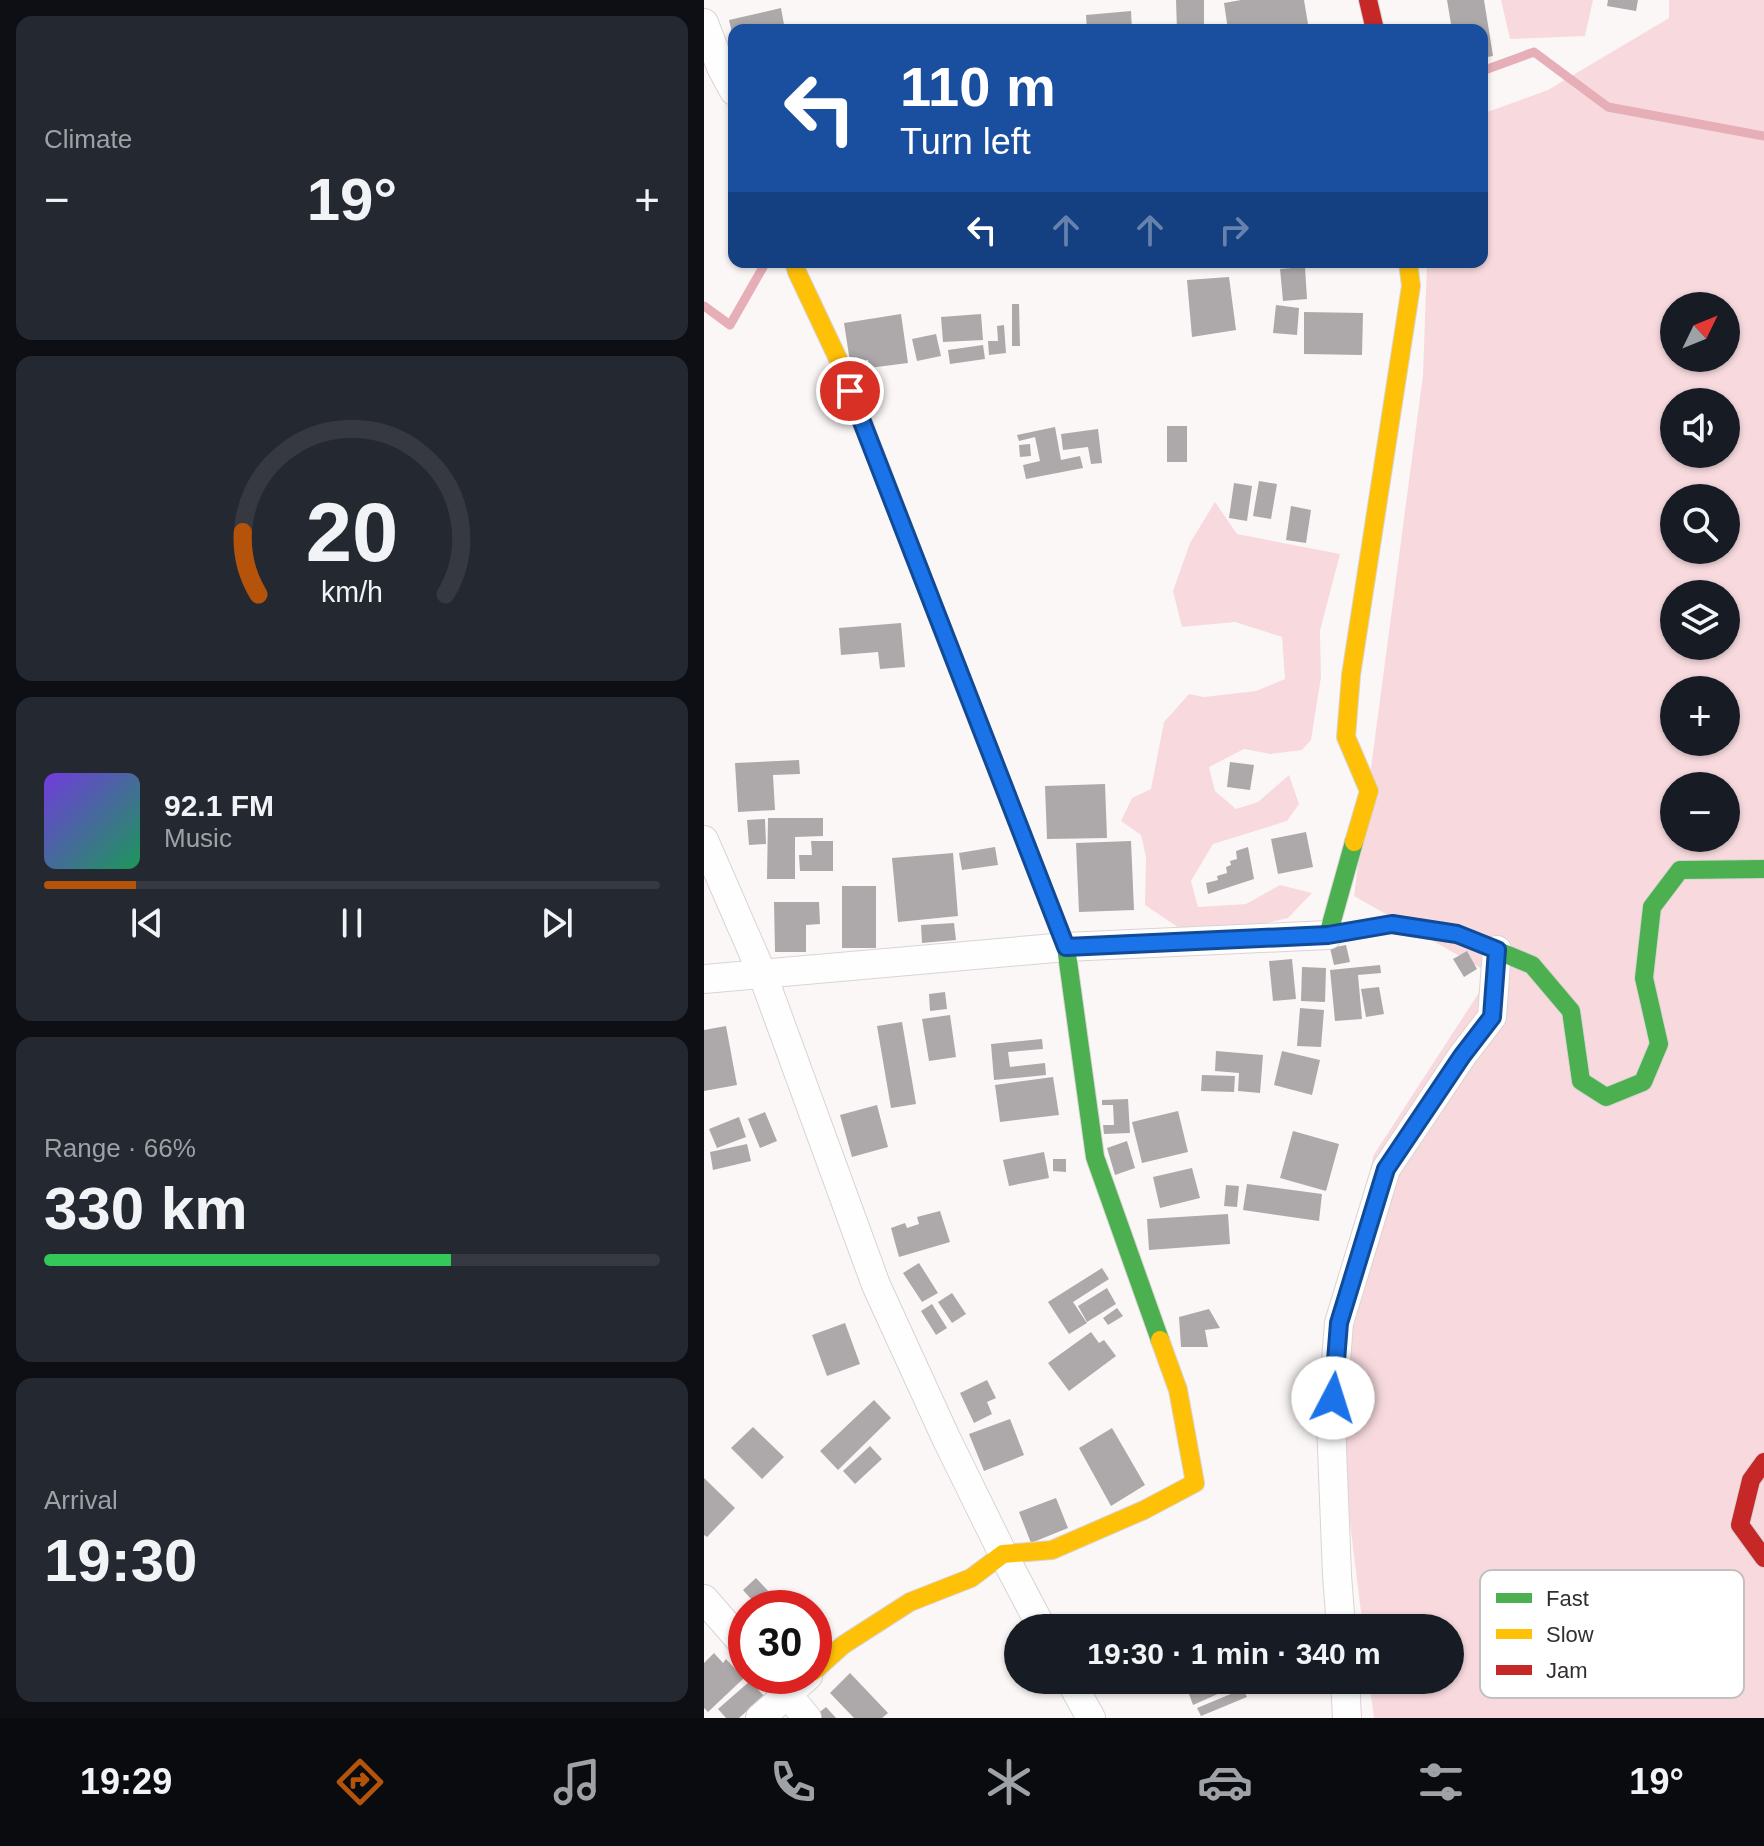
<!DOCTYPE html>
<meta charset="utf-8">
<style>
body{margin:0;font-family:Helvetica,sans-serif;background:#242831;color:#f1f3f6;height:100vh;display:flex;flex-direction:column;font-size:30px;white-space:nowrap}
*{box-sizing:border-box;margin:0}
p{font-size:26px;color:#9ea1a6}
.icon{flex:none;width:44px;height:44px;fill:none;stroke:currentColor;stroke-width:2;stroke-linecap:round;stroke-linejoin:round}
.map{position:relative;flex:1;overflow:hidden}
.panel{display:flex;flex-direction:column;gap:16px;padding:16px;background:#0d0f14;width:704px}
.panel>*{flex:none}
.top-card{position:absolute;left:24px;top:24px;width:760px;height:244px;border-radius:16px;box-shadow:0 2px 6px #0004;background:#1a4fa0;color:#fff;overflow:hidden}
.needle{width:52px;rotate:47deg}
.tools{position:absolute;left:956px;top:292px;display:grid;gap:16px}
.tools a{display:grid;place-items:center;width:80px;height:80px;border-radius:50%;background:#171b24;box-shadow:0 2px 6px #0004;font-size:40px}
.speed{position:absolute;left:24px;top:1590px;display:flex;gap:16px;font-size:40px;font-weight:700;text-align:center}
.speed>*{display:grid;place-content:center;width:104px;height:104px;border-radius:50%;background:#171b24;box-shadow:0 2px 6px #0004;line-height:1}
.speed .limit{border:12px solid #d22;background:#fff;color:#111}
.pin{position:absolute;display:grid;place-items:center;width:68px;height:68px;color:#fff;margin:-34px;border:4px solid #fff;border-radius:50%;box-shadow:0 2px 8px #0007}
.me{position:absolute;width:88px;margin:-44px;rotate:5deg;stroke-linejoin:round;filter:drop-shadow(0 0 6px #0008)}
.turn{display:flex;align-items:center;gap:28px;height:168px;padding:0 40px;font-size:36px}
.turn .icon{width:104px;height:104px;stroke-width:2.5}
.turn b{display:block;font-size:56px;line-height:68px}
.lanes{display:flex;align-items:center;height:76px;padding:0 40px;background:#0003;justify-content:center;gap:40px;direction:ltr}
.lanes .off{opacity:.35}
.big{font-size:60px;font-weight:800;line-height:1.1}
.panel .card{flex:1;display:flex;flex-direction:column;justify-content:center;gap:12px;min-width:0;padding:0 28px;border-radius:16px;background:#242831}
.panel .dial{align-items:center;gap:0}
.dial svg{height:208px;overflow:visible;fill:none;stroke:#363941;stroke-width:7;stroke-linecap:round;text-anchor:middle}
.dial text{fill:#f1f3f6;stroke:none}
.song{display:flex;align-items:center;gap:24px}
.cover{width:96px;height:96px;border-radius:12px;background:linear-gradient(135deg,hsl(260 70% 55%),hsl(150 70% 35%))}
.played{height:8px;border-radius:4px;background:linear-gradient(90deg,#b45309 15%,#363941 15%)}
.keys{display:flex;justify-content:space-around;direction:ltr}
.heat{display:flex;justify-content:space-between;align-items:center;font-size:44px;direction:ltr}
.charge{height:12px;border-radius:6px;background:linear-gradient(90deg,#34c759 66%,#363941 0)}
.trip{position:absolute;left:300px;top:1614px;width:460px;height:80px;border-radius:40px;background:#171b24;box-shadow:0 2px 6px #0004;font-weight:800;line-height:80px;text-align:center}
.tabs{display:flex;height:128px;justify-content:space-around;align-items:center;background:#090b0e;color:#9ea1a6}
.tabs .icon{width:56px;height:56px}
.tabs .current{color:#b45309}
.tabs b{font-size:36px;color:#f1f3f6}
main{display:flex;flex:1;min-height:0}
.map>svg:first-child{display:block}
</style>
<main>
<section class="panel">
<div class="card"><p>Climate</p>
<div class="heat"><a>−</a><b class="big">19°</b><a>+</a></div>
</div>
<div class="card dial"><svg viewBox="0 0 100 80">
<path d="M14 69A42 42 0 1 1 86 69"/>
<path d="M14 69A42 42 0 0 1 8 45" stroke="#b45309"/>
<text x="50" y="56" font-size="32" font-weight="700">20</text>
<text x="50" y="72" font-size="11">km/h</text>
</svg></div>
<div class="card">
<div class="song"><i class="cover"></i><div><b>92.1 FM</b><p>Music</p></div></div>
<div class="played"></div>
<div class="keys"><svg class="icon" aria-label="previous" viewBox="0 0 24 24"><path d="M18 5L8 12l10 7zM5 5v14"/></svg><svg class="icon" aria-label="pause" viewBox="0 0 24 24"><path d="M8 5v14M16 5v14"/></svg><svg class="icon" aria-label="next" viewBox="0 0 24 24"><path d="M6 5l10 7-10 7zM19 5v14"/></svg></div>
</div>
<div class="card"><p>Range · 66%</p><b class="big">330 km</b><div class="charge"></div></div>
<div class="card"><p>Arrival</p><b class="big">19:30</b></div>
</section>
<div class="map">
<svg width="1060" height="1718" viewBox="0 0 1060 1718">
<rect width="100%" height="100%" fill="#fcf7f7"/>
<g fill="#f8dade" fill-rule="evenodd">
<polygon points="797,0 889,0 881,36 806,39"/>
<path d="M 965,0 L 1060,0 L 1060,1718 L 670,1718 L 665,1680 L 746,1680 L 746,1628 L 659,1628 L 632,1410 L 669,1156 L 787,974 L 650,896 L 719,375 L 723,262 L 778,262 L 778,114 L 844,90 L 965,18 ZM 970,306 L 1022,306 L 1022,358 L 970,358 ZM 970,402 L 1022,402 L 1022,454 L 970,454 ZM 970,498 L 1022,498 L 1022,550 L 970,550 ZM 970,594 L 1022,594 L 1022,646 L 970,646 ZM 970,690 L 1022,690 L 1022,742 L 970,742 ZM 970,786 L 1022,786 L 1022,838 L 970,838 Z"/>
<polygon points="511,502 533,534 636,554 616,631 617,677 607,740 598,750 567,754 540,749 505,767 511,791 532,809 554,802 585,775 595,804 583,821 509,844 487,881 494,907 542,904 576,885 608,893 584,918 508,936 475,928 441,905 442,857 437,835 417,821 428,798 447,789 460,722 485,694 500,697 552,691 581,679 578,637 531,622 478,627 469,591 486,543"/>
</g>
<g fill="none" stroke-linecap="round" stroke-linejoin="round">
<g stroke="#e6aeb7" stroke-width="9">
<polyline points="778,71 830,52 904,107 1060,136"/>
<polyline points="0,306 26,325 62,262"/>
</g>
</g>
<g fill="#ada8a9">
<polygon points="472,0 500,0 500,30 473,30"/>
<polygon points="537,0 600,0 605,30 524,30 520,3"/>
<polygon points="743,0 780,0 789,56 778,58 778,30 748,30"/>
<polygon points="904,0 934,0 932,11 903,6"/>
<polygon points="77,8 81,30 30,30 29,37 25,20"/>
<polygon points="427,11 428,30 383,30 382,15"/>
<polygon points="601,267 603,299 579,301 576,269"/>
<polygon points="525,277 532,330 488,337 483,280"/>
<polygon points="308,304 315,304 316,346 308,346"/>
<polygon points="572,305 595,308 593,335 569,333"/>
<polygon points="600,312 659,313 658,355 600,354"/>
<polygon points="197,314 204,363 165,368 164,360 146,362 140,323"/>
<polygon points="277,314 279,340 239,342 237,317"/>
<polygon points="300,325 302,353 285,355 284,341 294,341 293,326"/>
<polygon points="232,334 237,356 213,361 208,339"/>
<polygon points="279,345 281,359 246,364 244,350"/>
<rect x="463" y="426" width="20" height="36"/>
<polygon points="351,427 357,460 376,456 379,468 322,479 319,465 336,461 331,437 315,441 313,435"/>
<polygon points="394,429 398,463 387,464 384,447 359,450 357,434"/>
<polygon points="326,444 327,456 316,457 315,445"/>
<polygon points="555,481 573,484 567,519 549,516"/>
<polygon points="530,483 548,486 543,521 525,518"/>
<polygon points="587,506 607,510 602,543 582,540"/>
<polygon points="197,623 201,667 176,669 174,652 137,655 135,628"/>
<polygon points="95,760 96,774 69,775 71,810 34,812 31,763"/>
<polygon points="526,762 550,765 546,790 523,787"/>
<polygon points="401,784 403,838 343,839 341,786"/>
<polygon points="64,818 119,818 119,836 91,837 91,879 63,879"/>
<polygon points="61,819 62,844 45,845 43,820"/>
<polygon points="602,832 609,867 574,874 567,839"/>
<polygon points="107,841 129,841 129,871 96,871 95,855 108,855"/>
<polygon points="427,841 430,910 375,912 372,843"/>
<polygon points="291,847 294,865 258,870 255,853"/>
<polygon points="544,847 550,879 504,894 502,883 514,880 513,876 523,873 522,867 527,865 526,861 533,859 532,851"/>
<polygon points="249,853 254,916 194,922 188,858"/>
<rect x="138" y="886" width="34" height="62"/>
<polygon points="70,902 115,902 116,924 102,925 102,952 71,952"/>
<polygon points="250,923 252,940 218,943 217,925"/>
<polygon points="642,945 646,962 630,965 626,948"/>
<polygon points="763,951 773,969 760,977 749,959"/>
<polygon points="588,959 592,999 569,1001 565,961"/>
<polygon points="676,965 677,973 654,975 658,1019 631,1021 626,970"/>
<polygon points="598,967 622,968 621,1002 597,1001"/>
<polygon points="675,987 680,1014 662,1017 657,989"/>
<polygon points="241,992 243,1009 226,1011 225,994"/>
<polygon points="596,1008 620,1010 617,1047 593,1046"/>
<polygon points="246,1015 252,1057 225,1061 218,1019"/>
<polygon points="198,1022 212,1104 187,1108 173,1026"/>
<polygon points="22,1026 33,1085 0,1091 0,1030"/>
<polygon points="338,1039 339,1049 304,1052 306,1067 341,1063 342,1075 290,1080 287,1044"/>
<polygon points="512,1051 559,1055 556,1093 534,1091 535,1073 511,1071"/>
<polygon points="578,1051 616,1060 608,1095 570,1085"/>
<polygon points="498,1075 531,1076 530,1092 497,1091"/>
<polygon points="349,1077 355,1115 296,1122 291,1085"/>
<polygon points="424,1099 426,1133 400,1134 399,1125 410,1125 409,1105 398,1105 398,1100"/>
<polygon points="173,1105 184,1147 148,1157 136,1115"/>
<polygon points="474,1111 484,1152 438,1163 428,1122"/>
<polygon points="61,1112 73,1141 56,1148 44,1119"/>
<polygon points="35,1117 42,1137 13,1148 5,1129"/>
<polygon points="589,1131 635,1144 622,1191 576,1178"/>
<polygon points="423,1141 431,1168 411,1175 403,1148"/>
<polygon points="43,1144 47,1161 9,1170 6,1152"/>
<polygon points="340,1152 345,1178 305,1186 299,1160"/>
<polygon points="349,1159 362,1159 362,1172 349,1171"/>
<polygon points="488,1168 496,1198 456,1208 449,1177"/>
<polygon points="543,1184 618,1194 615,1221 539,1210"/>
<polygon points="522,1185 535,1186 533,1207 520,1206"/>
<polygon points="236,1211 246,1242 195,1257 187,1228 201,1223 203,1228 215,1224 213,1217"/>
<polygon points="524,1214 526,1244 445,1250 443,1219"/>
<polygon points="215,1263 234,1293 218,1302 199,1273"/>
<polygon points="398,1268 405,1279 369,1302 383,1323 365,1334 344,1302"/>
<polygon points="403,1288 412,1304 383,1322 374,1306"/>
<polygon points="248,1293 262,1314 248,1323 234,1302"/>
<polygon points="228,1304 243,1328 232,1335 217,1311"/>
<polygon points="413,1308 419,1316 404,1325 399,1318"/>
<polygon points="505,1309 516,1328 501,1330 504,1347 477,1347 475,1317"/>
<polygon points="141,1323 156,1364 123,1376 108,1335"/>
<polygon points="387,1332 395,1343 400,1340 412,1356 365,1391 344,1363"/>
<polygon points="283,1380 292,1398 283,1402 288,1414 270,1423 256,1393"/>
<polygon points="170,1400 187,1418 134,1470 116,1451"/>
<polygon points="306,1419 320,1455 280,1471 265,1434"/>
<polygon points="49,1427 80,1457 58,1479 27,1448"/>
<polygon points="408,1428 441,1485 407,1506 375,1448"/>
<polygon points="166,1446 178,1459 151,1484 139,1471"/>
<polygon points="0,1478 31,1508 3,1537 0,1535"/>
<polygon points="352,1498 364,1528 327,1543 315,1512"/>
<polygon points="52,1578 68,1595 54,1607 39,1590"/>
<polygon points="76,1590 93,1608 56,1608"/>
<polygon points="524,1617 529,1628 496,1628"/>
<polygon points="110,1622 124,1639 110,1651"/>
<polygon points="10,1653 19,1663 22,1659 40,1678 4,1712 0,1708 0,1663"/>
<polygon points="146,1673 184,1713 178,1718 150,1718 126,1693"/>
<polygon points="511,1680 532,1680 534,1685 489,1705 484,1691"/>
<polygon points="550,1680 579,1680 579,1681 553,1688"/>
<polygon points="46,1681 60,1696 35,1718 22,1718 14,1709"/>
<polygon points="539,1689 543,1697 497,1716 493,1708"/>
<polygon points="122,1707 132,1718 114,1718 112,1715"/>
</g>
<g fill="none" stroke-linecap="round" stroke-linejoin="round">
<defs>
<g id="street">
<polyline points="0,23 17,67 30,91"/>
<polyline points="0,840 60,978"/>
<polyline points="58,973 172,1285 242,1438 299,1554 338,1628"/>
<polyline points="0,979 362,947 624,935"/>
<polyline points="0,1599 42,1647"/>
<polyline points="637,1628 633,1575 627,1423 635,1323 682,1169 758,1056 788,1017 793,950"/>
<polyline points="68,1676 103,1718"/>
<polyline points="366,1680 387,1718"/>
<polyline points="641,1680 643,1718"/>
<polyline points="56,1718 104,1676"/>
</g>
<g id="fast">
<polyline points="253,667 362,947 391,1157 456,1340"/>
<polyline points="650,842 624,935 688,924 753,934 828,965 867,1011 877,1081 902,1097 939,1082 955,1044 940,978 948,907 976,870 1060,869"/>
</g>
<g id="slow">
<polyline points="90,262 93,272 135,361 253,667"/>
<polyline points="650,842 665,791 642,737 647,675 707,286 704,262"/>
<polyline points="110,1671 139,1645 206,1602 267,1578 299,1554 348,1550 440,1510 491,1483 474,1390 456,1340"/>
</g>
<g id="jam">
<polyline points="664,0 671,30"/>
<polyline points="1060,1462 1047,1480 1036,1525 1060,1558"/>
</g>
</defs>
<use href="#street" stroke="#d8d4d4" stroke-width="30"/>
<use href="#fast" stroke="#d8d4d4" stroke-width="20"/>
<use href="#slow" stroke="#d8d4d4" stroke-width="20"/>
<use href="#jam" stroke="#d8d4d4" stroke-width="20"/>
<use href="#street" stroke="#fffefe" stroke-width="28"/>
<use href="#fast" stroke="#4caf50" stroke-width="18"/>
<use href="#slow" stroke="#ffc107" stroke-width="18"/>
<use href="#jam" stroke="#c62828" stroke-width="18"/>
</g>
<g fill="none" stroke-linecap="round" stroke-linejoin="round">
<defs>
<polyline id="route" points="146,391 362,947 624,935 688,924 753,934 793,950 788,1017 758,1056 682,1169 635,1323 629,1398"/>
</defs>
<use href="#route" stroke="#114b97" stroke-width="20"/>
<use href="#route" stroke="#1a73e8" stroke-width="14"/>
</g>
<rect x="776" y="1570" width="264" height="128" rx="12" fill="#fff" stroke="#c2c1c1" stroke-width="2"/>
<rect x="792" y="1593" width="36" height="10" fill="#4caf50"/>
<rect x="792" y="1629" width="36" height="10" fill="#ffc107"/>
<rect x="792" y="1665" width="36" height="10" fill="#c62828"/>
<g font-size="22" fill="#332f2f">
<text x="842" y="1606">Fast</text>
<text x="842" y="1642">Slow</text>
<text x="842" y="1678">Jam</text>
</g>
</svg>
<div class="tools">
<a><svg class="needle" viewBox="-14 -14 28 28"><path d="M0-13l5 13h-10z" fill="#e53935"/><path d="M0 13l5-13h-10z" fill="#9ea1a6"/></svg></a>
<a><svg class="icon" aria-label="sound" viewBox="0 0 24 24"><path d="M4 9h4l5-4v14l-5-4H4zM17 9q2 3 0 6"/></svg></a>
<a><svg class="icon" aria-label="search" viewBox="0 0 24 24"><circle cx="10" cy="10" r="6"/><path d="M15 15l6 6"/></svg></a>
<a><svg class="icon" aria-label="layers" viewBox="0 0 24 24"><path d="M12 4l9 5-9 5-9-5zM3 14l9 5 9-5"/></svg></a>
<a>+</a>
<a>−</a>
</div>
<div class="speed"><div class="limit">30</div></div>
<div class="pin" style="left:146px;top:391px;background:#d93025"><svg class="icon" aria-label="arrive" viewBox="0 0 24 24"><path d="M6 21V4h12l-3 4 3 4H6"/></svg></div>
<svg class="me" style="left:629px;top:1398px" viewBox="-20 -20 40 40"><circle r="19" fill="#fff"/><path d="M0-13L10 11 0 6-10 11z" fill="#1a73e8"/></svg>
<div class="trip">19:30 · 1 min · 340 m</div>
<div class="top-card">
<div class="turn"><svg class="icon" aria-label="left" viewBox="0 0 24 24"><path d="M17 20v-9H6M10 6l-5 5 5 5"/></svg><div><b>110 m</b>Turn left</div></div>
<div class="lanes"><svg class="icon" aria-label="left" viewBox="0 0 24 24"><path d="M17 20v-9H6M10 6l-5 5 5 5"/></svg><svg class="icon off" aria-label="ahead" viewBox="0 0 24 24"><path d="M12 20V5M6 11l6-6 6 6"/></svg><svg class="icon off" aria-label="ahead" viewBox="0 0 24 24"><path d="M12 20V5M6 11l6-6 6 6"/></svg><svg class="icon off" aria-label="right" viewBox="0 0 24 24"><path d="M7 20v-9h11M14 6l5 5-5 5"/></svg></div>
</div>
</div>
</main>
<nav class="tabs">
<b>19:29</b>
<svg class="icon current" aria-label="directions" viewBox="0 0 24 24"><path d="M12 3l9 9-9 9-9-9zM9 14v-3h6M13 9l2 2-2 2"/></svg>
<svg class="icon" aria-label="music" viewBox="0 0 24 24"><path d="M9 18V5l10-2v13"/><circle cx="6" cy="18" r="3"/><circle cx="16" cy="16" r="3"/></svg>
<svg class="icon" aria-label="phone" viewBox="0 0 24 24"><path d="M5 4h4l2 5-3 2q2 4 5 5l2-3 5 2v4C11 20 4 13 5 4z"/></svg>
<svg class="icon" aria-label="climate" viewBox="0 0 24 24"><path d="M12 3v18M4 7l16 10M4 17L20 7"/></svg>
<svg class="icon" aria-label="car" viewBox="0 0 24 24"><path d="M5 17H2v-5l4-1 3-4h7l3 4 3 1v5h-3M9 17h6M6 11h13"/><circle cx="7" cy="17" r="2"/><circle cx="17" cy="17" r="2"/></svg>
<svg class="icon" aria-label="filters" viewBox="0 0 24 24"><path d="M4 7h16M4 17h16"/><circle cx="9" cy="7" r="2"/><circle cx="15" cy="17" r="2"/></svg>
<b>19°</b>
</nav>
